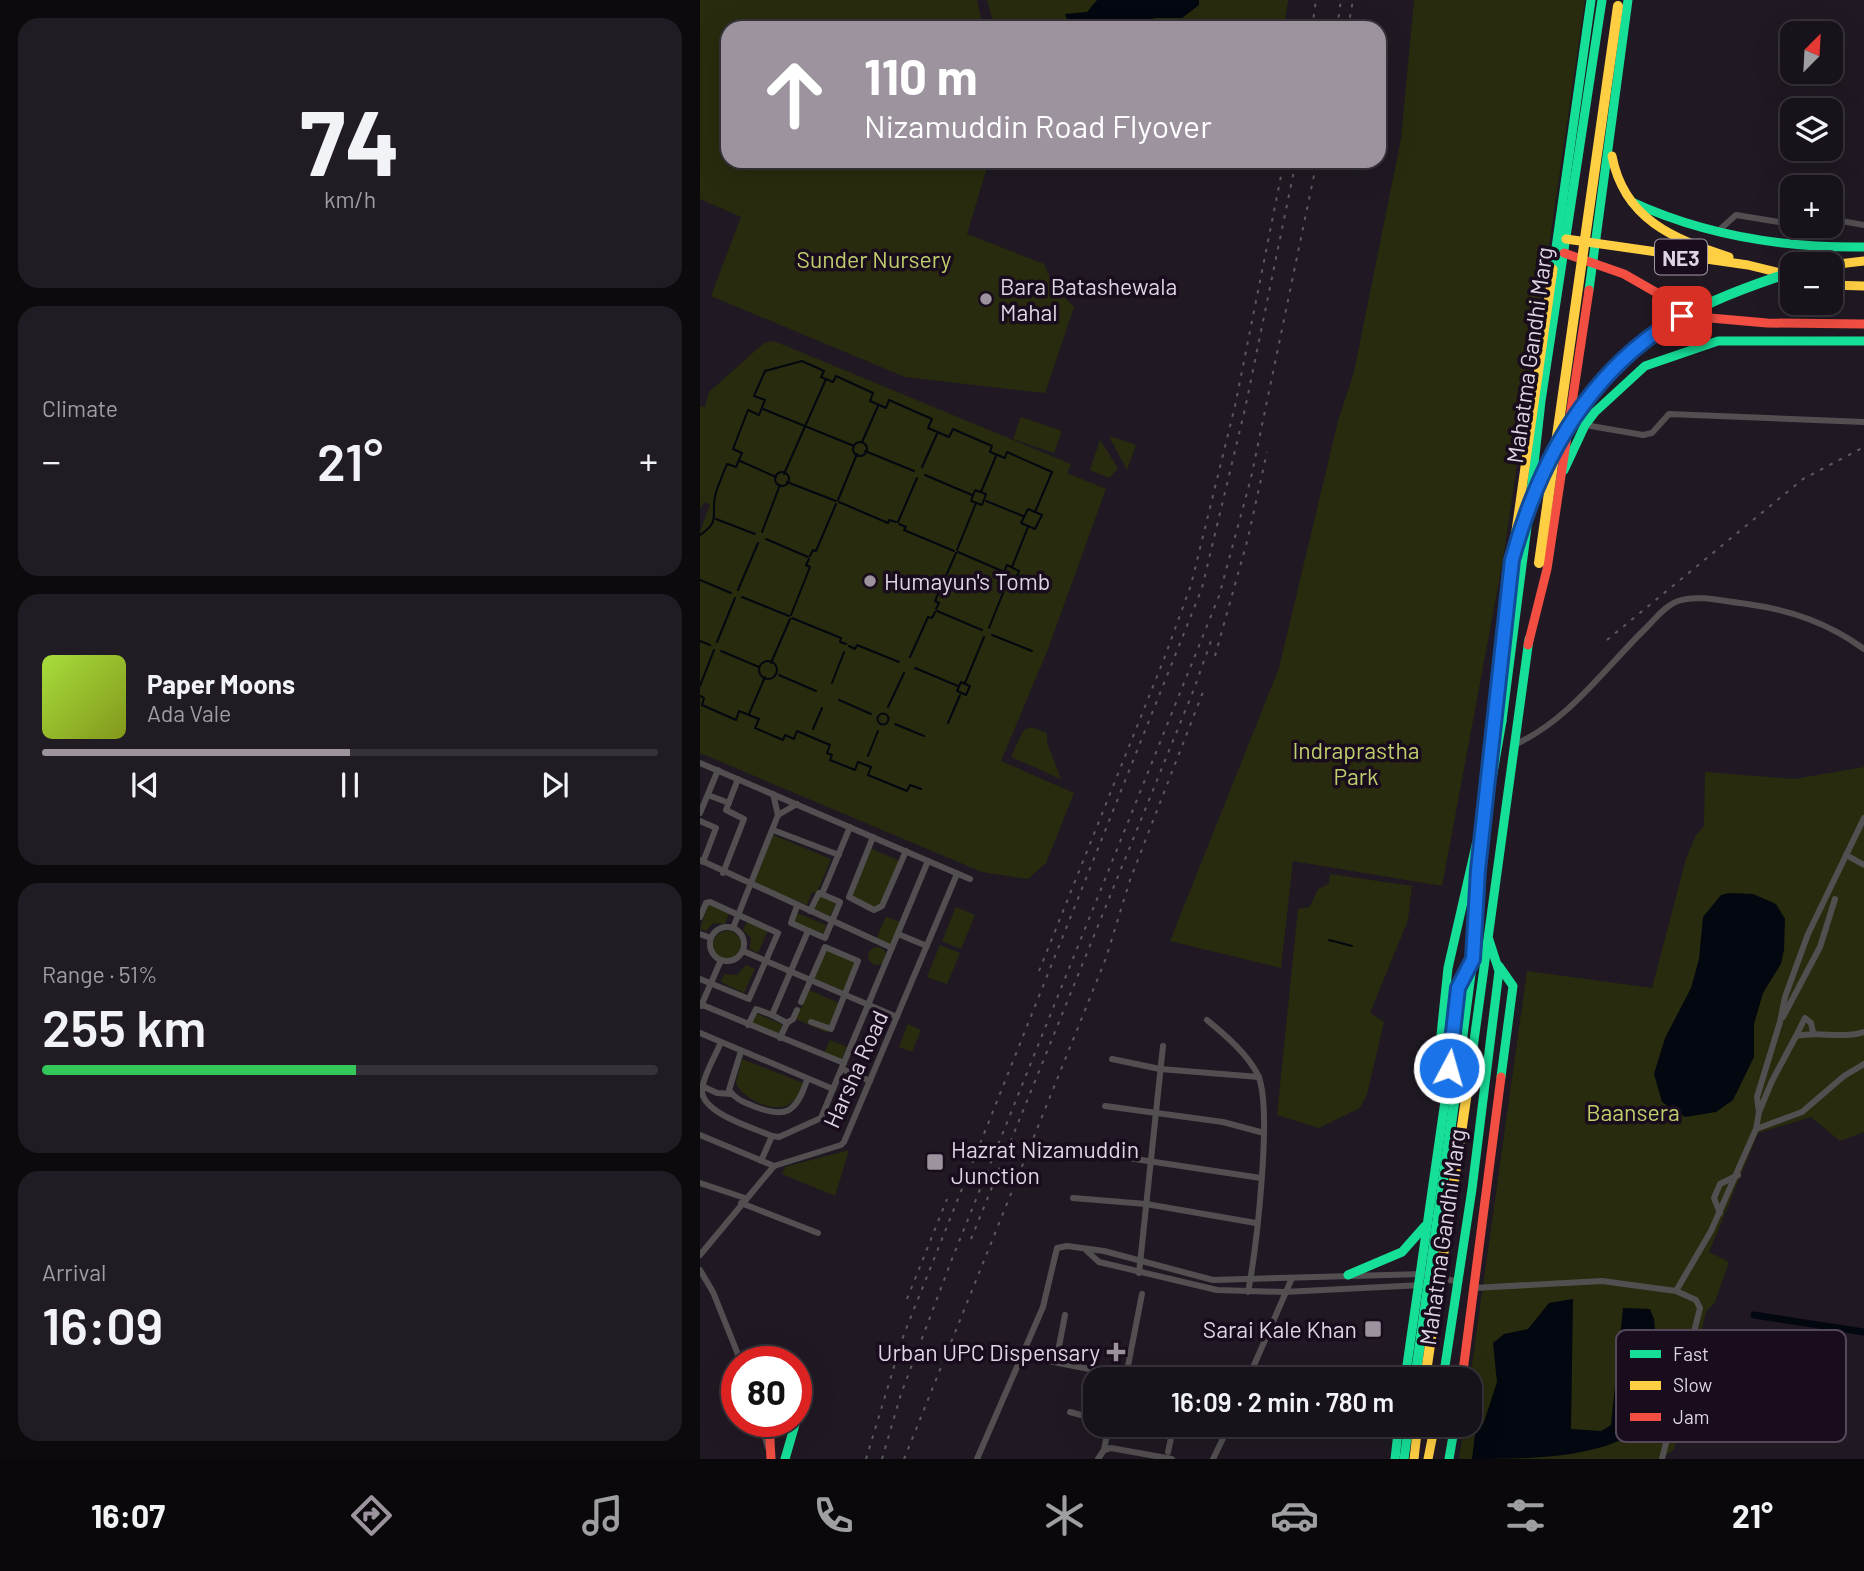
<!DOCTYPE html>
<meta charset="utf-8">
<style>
body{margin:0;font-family:Barlow,sans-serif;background:#211c23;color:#f1f3f6;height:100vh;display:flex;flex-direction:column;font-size:26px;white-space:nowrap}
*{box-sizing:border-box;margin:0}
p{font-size:23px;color:#9f9ea2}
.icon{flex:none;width:38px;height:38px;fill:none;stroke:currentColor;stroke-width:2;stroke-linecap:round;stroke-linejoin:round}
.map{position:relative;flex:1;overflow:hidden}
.sheet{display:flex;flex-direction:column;gap:18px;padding:18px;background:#0d0a0e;width:700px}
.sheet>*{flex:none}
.top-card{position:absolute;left:21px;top:21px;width:665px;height:147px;border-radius:21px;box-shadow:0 7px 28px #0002,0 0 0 2px #363239;background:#9c939f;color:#fff;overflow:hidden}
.needle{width:46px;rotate:24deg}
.controls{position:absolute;left:1080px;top:21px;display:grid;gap:14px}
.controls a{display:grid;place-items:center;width:63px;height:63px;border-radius:14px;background:#18131a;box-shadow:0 7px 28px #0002,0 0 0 2px #363239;font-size:35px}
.speed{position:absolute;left:21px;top:1346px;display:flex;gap:14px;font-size:35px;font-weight:700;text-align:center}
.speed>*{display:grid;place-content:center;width:91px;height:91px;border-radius:50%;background:#18131a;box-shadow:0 7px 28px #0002,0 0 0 2px #363239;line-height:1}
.speed .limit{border:10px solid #d22;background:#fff;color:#111}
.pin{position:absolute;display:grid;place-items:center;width:60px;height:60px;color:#fff;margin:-30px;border-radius:14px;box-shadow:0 4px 10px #0006}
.me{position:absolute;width:77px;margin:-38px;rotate:6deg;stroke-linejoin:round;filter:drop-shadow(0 0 5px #0008)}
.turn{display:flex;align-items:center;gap:24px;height:147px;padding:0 28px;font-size:32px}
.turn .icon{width:91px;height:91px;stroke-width:2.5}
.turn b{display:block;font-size:49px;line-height:60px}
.big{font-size:52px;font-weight:600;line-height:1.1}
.sheet .tile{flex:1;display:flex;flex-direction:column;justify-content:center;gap:10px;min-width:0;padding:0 24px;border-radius:21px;background:#211c23}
.sheet .dial{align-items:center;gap:0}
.dial b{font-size:91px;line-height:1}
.song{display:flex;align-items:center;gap:21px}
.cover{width:84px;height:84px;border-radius:10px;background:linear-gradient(135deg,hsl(80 70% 55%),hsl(70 70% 35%))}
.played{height:7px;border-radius:4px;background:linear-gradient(90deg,#9c939f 50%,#363239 50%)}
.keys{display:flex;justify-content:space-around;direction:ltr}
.heat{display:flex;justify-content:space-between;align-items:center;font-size:38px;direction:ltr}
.charge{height:10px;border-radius:5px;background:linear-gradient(90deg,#34c759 51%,#363239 0)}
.trip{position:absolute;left:383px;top:1367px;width:399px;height:70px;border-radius:21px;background:#18131a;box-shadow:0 7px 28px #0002,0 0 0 2px #363239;font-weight:600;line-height:70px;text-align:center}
.menu{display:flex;height:112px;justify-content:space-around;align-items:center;background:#0a080a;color:#9f9ea2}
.menu .icon{width:49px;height:49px}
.menu .active{color:#9c939f}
.menu b{font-size:32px;color:#f1f3f6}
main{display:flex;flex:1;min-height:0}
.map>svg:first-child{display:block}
</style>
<main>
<section class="sheet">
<div class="tile dial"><b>74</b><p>km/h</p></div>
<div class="tile"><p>Climate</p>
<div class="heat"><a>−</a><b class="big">21°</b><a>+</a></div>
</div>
<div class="tile">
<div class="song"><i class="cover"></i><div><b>Paper Moons</b><p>Ada Vale</p></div></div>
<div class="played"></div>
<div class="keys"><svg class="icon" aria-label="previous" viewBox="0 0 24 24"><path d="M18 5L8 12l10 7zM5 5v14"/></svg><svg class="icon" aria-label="pause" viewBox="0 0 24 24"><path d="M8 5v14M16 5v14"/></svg><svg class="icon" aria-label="next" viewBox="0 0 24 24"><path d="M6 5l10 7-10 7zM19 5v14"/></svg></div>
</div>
<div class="tile"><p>Range · 51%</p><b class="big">255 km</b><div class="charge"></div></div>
<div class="tile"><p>Arrival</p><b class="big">16:09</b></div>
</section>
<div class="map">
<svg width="1164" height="1459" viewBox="0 0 1164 1459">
<rect width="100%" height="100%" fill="#201923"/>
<g fill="#282b0d">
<polygon points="0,0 277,0 283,28 28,28 28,161 289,161 267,234 344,264 354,286 374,307 345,393 205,377 11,296 41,217 0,199"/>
<polygon points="287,0 588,0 584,28 295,28"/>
<polygon points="714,0 885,0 803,560 742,886 593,861 581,968 470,941 579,668 638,421 654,372 677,258 701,139"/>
<polygon points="74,341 371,464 367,473 406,489 348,649 301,761 374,793 346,863 328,879 282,872 0,753 0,531 10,505 5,502 0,509 0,406 5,407 9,392 64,343"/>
<polygon points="321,417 362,431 354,453 313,439"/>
<polygon points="409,436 436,445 427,470"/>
<polygon points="400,440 418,468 409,478 390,470"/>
<polygon points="331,727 347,733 347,742 361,779 311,757 323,731"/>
<polygon points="1164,767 1164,1132 1140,1141 1111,1117 1058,1133 1009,1252 1029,1262 1015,1302 1006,1312 974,1450 958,1459 759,1459 764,1425 770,1424 770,1379 827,971 952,988 986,859 996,835 1004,826 1005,772 1094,779"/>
<polygon points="73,835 131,859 117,893 112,892 107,905 54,883"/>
<polygon points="170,848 200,861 180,904 170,910 151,900"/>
<polygon points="630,874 712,886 708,920 670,1013 684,1022 667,1094 660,1108 619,1128 577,1115 598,909 610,907 618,889 629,884"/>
<polygon points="119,896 136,903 130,916 113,909"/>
<polygon points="8,904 29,913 25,924 13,923 6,931 0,929"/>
<polygon points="256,907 275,915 261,949 242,941"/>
<polygon points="97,913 126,925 123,934 94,922"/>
<polygon points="186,917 200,922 190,945 176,939"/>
<polygon points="48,920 68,930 58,953 50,949 51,938 43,930"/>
<circle cx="27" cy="945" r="14"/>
<polygon points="240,945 260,953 247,984 227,977"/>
<circle cx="177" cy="956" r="9"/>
<polygon points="126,949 157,962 145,991 113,978"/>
<polygon points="46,965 55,969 44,993 21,982 24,974 37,975"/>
<polygon points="109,990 141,1004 128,1033 96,1019"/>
<polygon points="55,1013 83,1025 78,1035 51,1023"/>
<polygon points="208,1024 221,1030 212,1052 199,1047"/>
<polygon points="130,1040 147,1047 141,1060 124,1053"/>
<path d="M 42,1059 L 103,1083 C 100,1090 97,1099 91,1103 C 76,1115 42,1099 36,1083 Z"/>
<polygon points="149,1150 135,1196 82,1174 85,1167"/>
</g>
<g fill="#030710">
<polygon points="397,0 499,0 499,5 482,18 456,18 410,28 370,27 365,14 387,12"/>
<polygon points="1029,893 1053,894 1076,904 1085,919 1084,950 1081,964 1063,993 1054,1024 1054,1057 1033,1100 1016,1112 985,1117 962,1102 954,1074 965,1038 991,988 999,959 1003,917 1021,895"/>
<path d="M 873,1299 L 871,1429 L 901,1431 L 911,1425 L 923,1308 L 950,1309 L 954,1319 L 957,1351 L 965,1377 C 960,1389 943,1426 934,1433 C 892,1459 823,1459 772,1459 L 775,1434 L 784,1422 L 797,1382 L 793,1343 L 804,1334 L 828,1329 L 849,1303 Z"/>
</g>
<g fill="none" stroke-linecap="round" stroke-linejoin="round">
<g stroke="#030710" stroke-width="2">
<polyline points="63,409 154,446"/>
<polyline points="162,442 178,406"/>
<circle cx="160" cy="449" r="7"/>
<polyline points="165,451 214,471"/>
<polyline points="40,461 76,477"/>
<polyline points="222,467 237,434"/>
<circle cx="82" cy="479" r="7"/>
<polyline points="84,474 126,379"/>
<polyline points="225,475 272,495"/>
<polyline points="87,482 136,501"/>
<polygon points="275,490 286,494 282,505 271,501"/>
<polyline points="281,492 296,456"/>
<polyline points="138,500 157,454"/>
<polyline points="286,501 323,516"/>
<polyline points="139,502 188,523 189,520 196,522"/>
<polygon points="328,509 342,515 335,529 321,523"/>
<polyline points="16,519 55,534"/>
<polyline points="198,522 217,478"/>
<polyline points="199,524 206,527 204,530 254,551"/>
<polyline points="62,532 80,485"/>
<path d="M 0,535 C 21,521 11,515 15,496 C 18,485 23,474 27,464 L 36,467 L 42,453 L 33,449 L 48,410 L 59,415 L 65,400 L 54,396 L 65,371 L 102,361 L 124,371 L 121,377 L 133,382 L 136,376 L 173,393 L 170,401 L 186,408 L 189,400 L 232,419 L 228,428 L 249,437 L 253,429 L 292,446 L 290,452 L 305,458 L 307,452 L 352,472 L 335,512"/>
<polyline points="66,539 108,557"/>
<polyline points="257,550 276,503"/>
<polyline points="258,552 302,571"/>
<polyline points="110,556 113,550 116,551 136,504"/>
<polygon points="307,565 319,571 314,584 301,578"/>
<polyline points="312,567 328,527"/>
<polyline points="0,580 31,593"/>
<polyline points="38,590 58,543"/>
<polyline points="42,597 89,616"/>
<polyline points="236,609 239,603 235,601 256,553"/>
<polyline points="237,611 282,630"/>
<polyline points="91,615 110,567 106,565 109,559"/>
<polyline points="92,618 141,638 140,642 146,644"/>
<polyline points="289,628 307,583"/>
<polyline points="292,635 332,651"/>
<polyline points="0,641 10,645"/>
<polyline points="17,642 35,598"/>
<polyline points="149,646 155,649 157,645 199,662"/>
<polyline points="21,651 59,667"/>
<polyline points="210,657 228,617 232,618 235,612"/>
<circle cx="68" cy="670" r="9"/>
<polyline points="71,663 90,619"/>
<polyline points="215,668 258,686"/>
<polyline points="79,675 116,691"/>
<polygon points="261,682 270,686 266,695 257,691"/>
<polyline points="132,683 144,652"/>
<polyline points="265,683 284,637"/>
<polyline points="0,686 14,650"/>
<polyline points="0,696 4,698 2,705 36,720 39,711 59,719 55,728 83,740 85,735 94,739 97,731 130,745 127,753 132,755 130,760 155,770 158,762 171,767 168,775 207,791 210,785 221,789"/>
<polyline points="139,700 171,714"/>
<polyline points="188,707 204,673"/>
<circle cx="183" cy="719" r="5.5"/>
<polyline points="49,714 65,677"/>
<polyline points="248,723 260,695"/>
<polyline points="195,724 224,736"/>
<polyline points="113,729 122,708"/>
<polyline points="168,756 178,731"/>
<polyline points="629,940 652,946"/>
</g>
<polyline stroke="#030710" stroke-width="7" points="1054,1315 1164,1332"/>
<g stroke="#534f51" stroke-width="6">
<polyline points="1130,219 1164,225"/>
<polyline points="1017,232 1036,215 1079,222 1092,220"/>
<polyline points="885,425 943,435 952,433 969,414 1164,422"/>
<path d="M 816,744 C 869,720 905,668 946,628 C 955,619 966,605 978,601 C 998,594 1026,602 1047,604 C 1091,610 1128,623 1164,649"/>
<polyline points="0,763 270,879"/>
<polyline points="8,795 29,803"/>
<polyline points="0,813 18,770"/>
<polyline points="78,815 97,804"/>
<polyline points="0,821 16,828 3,862"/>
<polyline points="73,830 139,855"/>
<polyline points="173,837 149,897 174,910 182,906 206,851"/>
<polyline points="1146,855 1164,865"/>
<polyline points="0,860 192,948"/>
<polyline points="23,873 44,819 26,810 38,779"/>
<polyline points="122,894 150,827"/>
<polyline points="97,906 91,923 125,938 140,902 119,893 110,911"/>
<polyline points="0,917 6,903 10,902 78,933 49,999 0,979"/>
<circle cx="27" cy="944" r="17"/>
<polyline points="33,928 78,815 73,794"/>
<polyline points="0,934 11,938"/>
<polyline points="198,934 227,946"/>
<polyline points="43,951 197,1017"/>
<polyline points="101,1002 125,947 158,961 131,1029 111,1022"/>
<polyline points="0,1004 144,1063"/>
<polyline points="1,1006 21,960"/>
<polyline points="1083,1017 1120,947 1135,899"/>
<path d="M 507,1020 C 525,1035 547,1053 558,1075 C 573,1109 556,1251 548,1292"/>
<polyline points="87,1023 93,1019 97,1010"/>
<polyline points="48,1025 56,1009 72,1015"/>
<polyline points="0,1033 133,1089 228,861"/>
<polyline points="1096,1036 1105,1018 1111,1023 1113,1032"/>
<polyline points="80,1038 87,1023 72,1015 108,931"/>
<path d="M 21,1042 C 15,1057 4,1074 2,1089 C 0,1113 54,1128 72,1136 L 79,1137 L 121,1118 L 133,1089"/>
<path d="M 41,1051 L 29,1090 C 35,1099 44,1102 53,1106 C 86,1119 96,1113 107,1080"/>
<polyline points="412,1059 460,1069 559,1077"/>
<polyline points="142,1069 170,1081"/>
<polyline points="2,1086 17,1093 31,1094"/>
<polyline points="405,1106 523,1122 564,1133"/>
<path d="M 1059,1112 L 1072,1081 L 1096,1036 C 1119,1031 1141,1039 1164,1032"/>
<polyline points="1056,1129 1102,1112 1144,1076 1164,1064"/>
<polyline points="0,1135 74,1166"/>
<polyline points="395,1153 561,1178"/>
<polyline points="61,1161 72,1136"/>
<polyline points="0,1183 45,1198"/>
<polyline points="373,1198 446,1204 556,1223"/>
<polyline points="41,1203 118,1233"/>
<polyline points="1020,1213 1014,1198 1020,1184 1038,1175"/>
<polyline points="387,1251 399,1262 517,1290 584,1292 722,1285"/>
<polyline points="0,1255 74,1166 141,1145 144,1142 257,874"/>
<polyline points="0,1270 13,1292 41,1362"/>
<polyline points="439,1273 463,1046"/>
<polyline points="737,1277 759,1282"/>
<polyline points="773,1288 902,1281 976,1291 1011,1231 1056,1129 1059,1112 1057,1097 1080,1022 1085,997 1108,934 1164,818"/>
<polyline points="324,1356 439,1379"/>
<polyline points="356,1362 365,1315"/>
<polyline points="426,1376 442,1294"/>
<polyline points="548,1379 592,1278"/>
<polyline points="392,1407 396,1384"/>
<polyline points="370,1412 396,1419"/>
<polyline points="60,1421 68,1448"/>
<polyline points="404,1450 409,1424"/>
<polyline points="468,1452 474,1424"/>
<polyline points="277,1459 343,1307 357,1248 367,1246 404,1251 513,1280 723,1274"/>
<polyline points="398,1459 404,1450 411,1448 472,1459"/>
<polyline points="513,1459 530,1424"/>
<polyline points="962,1459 1000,1308 996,1300 976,1291"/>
</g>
<g stroke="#16e098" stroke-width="9">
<path d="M 932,202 C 1006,236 1083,248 1164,247"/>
<polyline points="853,269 891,0"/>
<polyline points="889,290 928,0"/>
<polyline points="864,470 885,425 895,412 945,366 1018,341 1164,341"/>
<polyline points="830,500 841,401 902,0"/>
<polyline points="802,721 828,519"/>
<polyline points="789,796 802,721"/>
<polyline points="799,966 813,986 801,1077"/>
<polyline points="756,1089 773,959 777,870"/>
<polyline points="767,1092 829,639"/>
<polyline points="746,1094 758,988 768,968"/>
<polyline points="648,1275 702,1252 725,1226"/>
<polyline points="705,1379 746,1094 741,1035 748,968 777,841"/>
<polyline points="743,1379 772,1189 799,971 789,940"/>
<polyline points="96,1396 101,1406 96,1420"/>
<polyline points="85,1459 96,1421"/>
<polyline points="695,1459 699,1424"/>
<polyline points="704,1459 709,1424"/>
<polyline points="749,1459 755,1424"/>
</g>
<g stroke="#ffcf43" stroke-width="9">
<path d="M 912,156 C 924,219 973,239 1029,257"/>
<polyline points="866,239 1048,265 1089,275"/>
<polyline points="1130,265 1164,261"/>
<polyline points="1130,285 1164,286"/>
<polyline points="814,545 853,269"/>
<polyline points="714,1459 718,1424"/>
<polyline points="728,1459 735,1424"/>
</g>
<g stroke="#f24e42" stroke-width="9">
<polyline points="864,253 924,274 999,317 1067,323 1164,324"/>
<polyline points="828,645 847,569 889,290"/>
<polyline points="762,1379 801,1077"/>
<polyline points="69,1421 71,1459"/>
</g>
<g stroke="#5e595c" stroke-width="2" stroke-dasharray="3.5 7" stroke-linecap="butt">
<polyline points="612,28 616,0"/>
<polyline points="637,28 641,0"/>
<polyline points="648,28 653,0"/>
<polyline points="907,640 1103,479 1164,447"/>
<polyline points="515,656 548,538 567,452"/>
<polyline points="339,971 464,659 491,585 535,406 584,161"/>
<polyline points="271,1239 494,689 511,641"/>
<polyline points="207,1299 247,1199"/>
<polyline points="166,1459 204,1334 502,588 545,409 596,161"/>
<polyline points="182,1459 201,1394 252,1259 519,596 551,478 617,161"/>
<polyline points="204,1459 406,958 430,880 503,692"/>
</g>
<g stroke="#16e098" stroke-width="10">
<path d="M 777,870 C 784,809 791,747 798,686 C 802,645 803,600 812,560 C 831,477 878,395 945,342 C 988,308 1040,289 1092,272"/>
<polyline points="715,1379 756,1089"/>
</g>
<g stroke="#ffcf43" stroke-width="10">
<polyline points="839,563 918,6"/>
<polyline points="725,1379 767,1092"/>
</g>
</g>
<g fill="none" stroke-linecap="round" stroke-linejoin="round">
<defs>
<path id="route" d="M 749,1068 L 758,988 L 773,959 L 778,870 L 812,560 C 839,461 890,368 982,316"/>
</defs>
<use href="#route" stroke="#114b97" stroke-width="18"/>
<use href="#route" stroke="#1a73e8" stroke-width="12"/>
</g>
<g fill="#9c939f" stroke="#190c1d" stroke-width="2.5">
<circle cx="286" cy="299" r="7"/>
<circle cx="170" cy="581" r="7"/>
<rect x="226" y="1153" width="18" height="18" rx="3.5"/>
<rect x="664" y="1320" width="18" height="18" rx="3.5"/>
<path d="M412.5 1341.5h7v7h7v7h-7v7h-7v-7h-7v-7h7z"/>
</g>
<g text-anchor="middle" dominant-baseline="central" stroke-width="7" stroke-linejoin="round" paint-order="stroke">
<rect fill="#190c1d" stroke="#a399a7" stroke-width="2" x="955" y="239.5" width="52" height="35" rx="5"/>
<g font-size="21" font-weight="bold" fill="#ded5e2">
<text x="981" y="257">NE3</text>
</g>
<g font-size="23" fill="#bfcf6c" stroke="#190c1d">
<text x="174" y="259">Sunder Nursery</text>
<text x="656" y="750">Indraprastha<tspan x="656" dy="26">Park</tspan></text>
<text x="933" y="1112">Baansera</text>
</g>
<g font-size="23" fill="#ded5e2" stroke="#190c1d" text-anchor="start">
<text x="300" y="286">Bara Batashewala<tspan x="300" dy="26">Mahal</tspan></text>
<text x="184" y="581">Humayun's Tomb</text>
<text x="251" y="1149">Hazrat Nizamuddin<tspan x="251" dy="26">Junction</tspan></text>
<text x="657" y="1329" text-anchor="end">Sarai Kale Khan</text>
<text x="400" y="1352" text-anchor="end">Urban UPC Dispensary</text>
</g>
<g font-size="23" fill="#ded5e2" stroke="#190c1d">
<text transform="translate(829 355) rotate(-82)">Mahatma Gandhi Marg</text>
<text transform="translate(155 1069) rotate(-66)">Harsha Road</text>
<text transform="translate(742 1237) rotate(-82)">Mahatma Gandhi Marg</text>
</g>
</g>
<rect x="916" y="1330" width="230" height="112" rx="10" fill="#190c1d" stroke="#544858" stroke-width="2"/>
<rect x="930" y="1350" width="31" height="8" fill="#16e098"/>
<rect x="930" y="1381" width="31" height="9" fill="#ffcf43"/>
<rect x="930" y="1413" width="31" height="8" fill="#f24e42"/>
<g font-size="19" fill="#ded5e2">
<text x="973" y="1361">Fast</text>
<text x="973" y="1392">Slow</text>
<text x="973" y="1424">Jam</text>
</g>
</svg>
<div class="controls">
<a><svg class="needle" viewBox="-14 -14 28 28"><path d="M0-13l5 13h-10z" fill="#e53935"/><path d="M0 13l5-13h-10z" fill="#9f9ea2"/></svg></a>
<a><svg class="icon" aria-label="layers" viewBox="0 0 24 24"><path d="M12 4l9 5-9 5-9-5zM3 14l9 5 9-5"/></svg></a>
<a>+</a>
<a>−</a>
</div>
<div class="speed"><div class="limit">80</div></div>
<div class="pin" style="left:982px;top:316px;background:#d93025"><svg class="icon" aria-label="arrive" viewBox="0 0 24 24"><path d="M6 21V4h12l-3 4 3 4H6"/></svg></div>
<svg class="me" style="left:749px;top:1068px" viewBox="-20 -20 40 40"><circle r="17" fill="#1a73e8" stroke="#fff" stroke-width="3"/><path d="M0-11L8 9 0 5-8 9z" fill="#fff"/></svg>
<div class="trip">16:09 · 2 min · 780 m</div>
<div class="top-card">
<div class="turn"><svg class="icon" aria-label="ahead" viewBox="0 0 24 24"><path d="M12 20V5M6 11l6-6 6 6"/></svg><div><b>110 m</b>Nizamuddin Road Flyover</div></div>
</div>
</div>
</main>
<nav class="menu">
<b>16:07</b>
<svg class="icon active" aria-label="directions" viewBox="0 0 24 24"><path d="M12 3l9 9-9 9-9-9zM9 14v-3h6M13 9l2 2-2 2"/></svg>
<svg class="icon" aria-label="music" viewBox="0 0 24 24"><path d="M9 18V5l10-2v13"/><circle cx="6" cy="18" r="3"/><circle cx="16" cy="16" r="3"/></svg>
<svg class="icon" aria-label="phone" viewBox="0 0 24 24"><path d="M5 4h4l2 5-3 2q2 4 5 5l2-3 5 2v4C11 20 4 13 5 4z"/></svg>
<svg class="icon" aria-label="climate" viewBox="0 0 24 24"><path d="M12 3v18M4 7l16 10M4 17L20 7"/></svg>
<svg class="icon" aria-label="car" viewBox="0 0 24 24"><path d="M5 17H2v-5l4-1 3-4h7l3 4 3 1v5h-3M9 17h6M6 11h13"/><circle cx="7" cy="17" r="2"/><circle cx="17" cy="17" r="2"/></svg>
<svg class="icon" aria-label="filters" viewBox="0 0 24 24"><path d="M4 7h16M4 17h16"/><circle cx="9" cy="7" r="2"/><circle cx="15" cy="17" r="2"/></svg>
<b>21°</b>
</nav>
